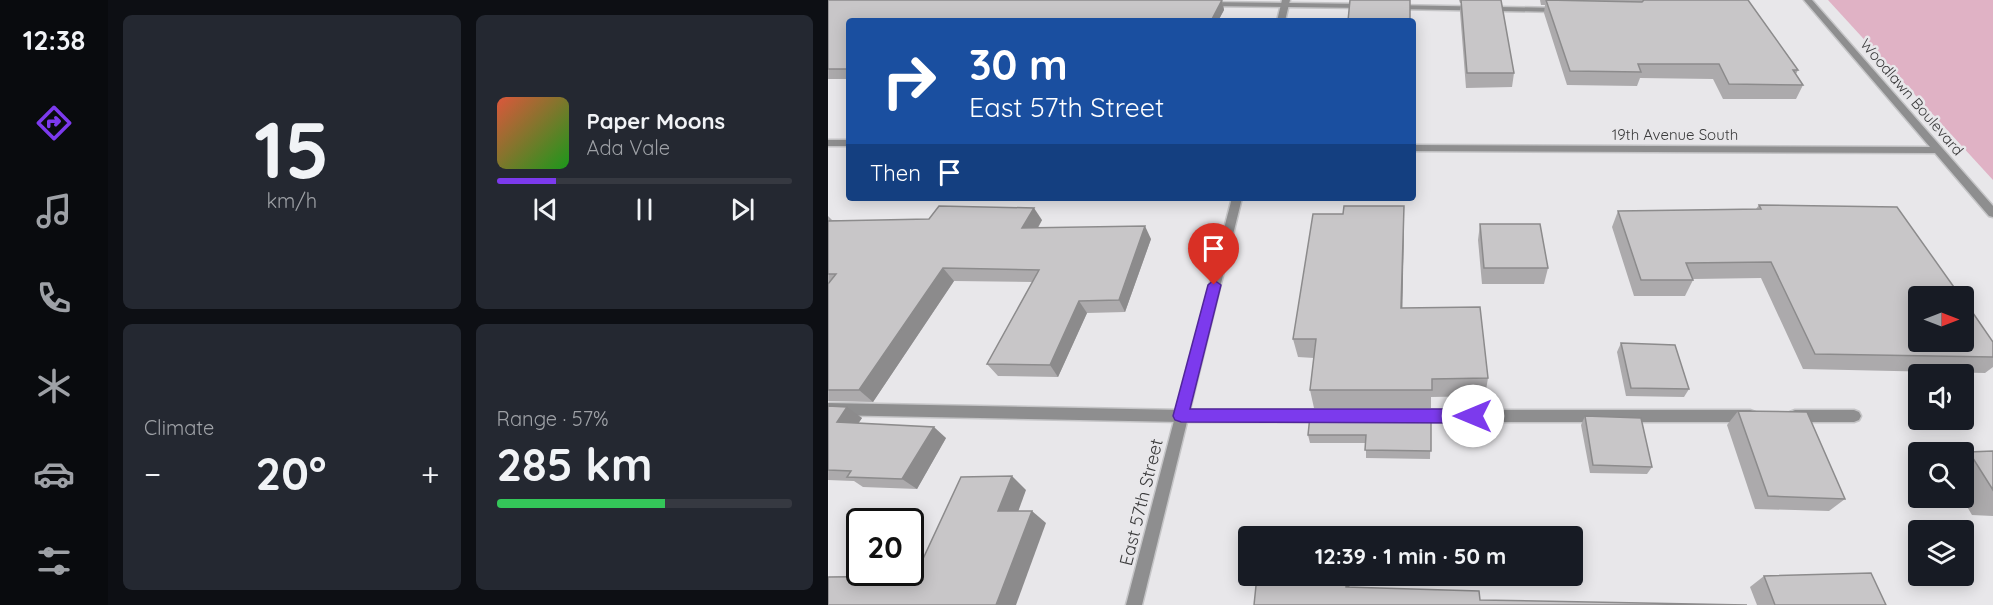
<!DOCTYPE html>
<meta charset="utf-8">
<style>
body{margin:0;font-family:Quicksand,sans-serif;background:#242831;color:#f1f3f6;height:100vh;display:flex;flex-direction:column;font-size:22px;white-space:nowrap}
*{box-sizing:border-box;margin:0}
p{font-size:20px;color:#9ea1a6}
.icon{flex:none;width:33px;height:33px;fill:none;stroke:currentColor;stroke-width:2;stroke-linecap:round;stroke-linejoin:round}
.map{position:relative;flex:1;overflow:hidden}
.sheet{display:flex;flex-direction:column;gap:15px;padding:15px;background:#0d0f14;width:720px}
.sheet>*{flex:none}
.guide{position:absolute;left:18px;top:18px;width:570px;height:183px;border-radius:6px;box-shadow:0 3px 15px #0003;background:#1a4fa0;color:#fff;overflow:hidden}
.needle{width:39px;rotate:90deg}
.tools{position:absolute;left:1080px;top:286px;display:grid;gap:12px}
.tools a{display:grid;place-items:center;width:66px;height:66px;border-radius:6px;background:#171b24;box-shadow:0 3px 15px #0003;font-size:30px}
.speed{position:absolute;left:18px;top:508px;display:flex;gap:12px;font-size:30px;font-weight:700;text-align:center}
.speed>*{display:grid;place-content:center;width:78px;height:78px;border-radius:50%;background:#171b24;box-shadow:0 3px 15px #0003;line-height:1}
.speed .limit{border:3px solid #111;border-radius:9px;background:#fff;color:#111}
.pin{position:absolute;display:grid;place-items:center;width:51px;height:51px;color:#fff;margin:-62px -26px;border-radius:50% 50% 50% 0;rotate:-45deg;box-shadow:0 0 6px #0007}
.pin .icon{rotate:45deg}
.me{position:absolute;width:66px;margin:-33px;rotate:270deg;stroke-linejoin:round;filter:drop-shadow(0 0 4px #0008)}
.turn{display:flex;align-items:center;gap:21px;height:126px;padding:0 24px;font-size:27px}
.turn .icon{width:78px;height:78px;stroke-width:2.5}
.turn b{display:block;font-size:42px;line-height:51px}
.then{display:flex;align-items:center;height:57px;padding:0 24px;background:#0003;gap:12px;font-size:22px}
.big{font-size:45px;font-weight:800;line-height:1.1}
.sheet .card{flex:1;display:flex;flex-direction:column;justify-content:center;gap:9px;min-width:0;padding:0 21px;border-radius:9px;background:#242831}
.sheet .dial{align-items:center;gap:0}
.dial b{font-size:78px;line-height:1}
.song{display:flex;align-items:center;gap:18px}
.cover{width:72px;height:72px;border-radius:9px;background:linear-gradient(135deg,hsl(10 70% 55%),hsl(120 70% 35%))}
.played{height:6px;border-radius:3px;background:linear-gradient(90deg,#7c3aed 20%,#363941 20%)}
.keys{display:flex;justify-content:space-around;direction:ltr}
.heat{display:flex;justify-content:space-between;align-items:center;font-size:33px;direction:ltr}
.charge{height:9px;border-radius:4px;background:linear-gradient(90deg,#34c759 57%,#363941 0)}
.sheet .tiles{flex:1;display:grid;gap:15px;grid-template-columns:repeat(2,1fr)}
.trip{position:absolute;left:410px;top:526px;width:345px;height:60px;border-radius:6px;background:#171b24;box-shadow:0 3px 15px #0003;font-weight:800;line-height:60px;text-align:center}
main{display:flex;flex:1;min-height:0}
.dock{display:flex;flex-direction:column;width:108px;justify-content:space-around;align-items:center;background:#090b0e;color:#9ea1a6}
.dock .icon{width:42px;height:42px}
.dock .active{color:#7c3aed}
.dock b{font-size:27px;color:#f1f3f6}
.map>svg:first-child{display:block}
</style>
<main>
<nav class="dock">
<b>12:38</b>
<svg class="icon active" aria-label="directions" viewBox="0 0 24 24"><path d="M12 3l9 9-9 9-9-9zM9 14v-3h6M13 9l2 2-2 2"/></svg>
<svg class="icon" aria-label="music" viewBox="0 0 24 24"><path d="M9 18V5l10-2v13"/><circle cx="6" cy="18" r="3"/><circle cx="16" cy="16" r="3"/></svg>
<svg class="icon" aria-label="phone" viewBox="0 0 24 24"><path d="M5 4h4l2 5-3 2q2 4 5 5l2-3 5 2v4C11 20 4 13 5 4z"/></svg>
<svg class="icon" aria-label="climate" viewBox="0 0 24 24"><path d="M12 3v18M4 7l16 10M4 17L20 7"/></svg>
<svg class="icon" aria-label="car" viewBox="0 0 24 24"><path d="M5 17H2v-5l4-1 3-4h7l3 4 3 1v5h-3M9 17h6M6 11h13"/><circle cx="7" cy="17" r="2"/><circle cx="17" cy="17" r="2"/></svg>
<svg class="icon" aria-label="filters" viewBox="0 0 24 24"><path d="M4 7h16M4 17h16"/><circle cx="9" cy="7" r="2"/><circle cx="15" cy="17" r="2"/></svg>
</nav>
<section class="sheet">
<div class="tiles">
<div class="card dial"><b>15</b><p>km/h</p></div>
<div class="card">
<div class="song"><i class="cover"></i><div><b>Paper Moons</b><p>Ada Vale</p></div></div>
<div class="played"></div>
<div class="keys"><svg class="icon" aria-label="previous" viewBox="0 0 24 24"><path d="M18 5L8 12l10 7zM5 5v14"/></svg><svg class="icon" aria-label="pause" viewBox="0 0 24 24"><path d="M8 5v14M16 5v14"/></svg><svg class="icon" aria-label="next" viewBox="0 0 24 24"><path d="M6 5l10 7-10 7zM19 5v14"/></svg></div>
</div>
<div class="card"><p>Climate</p>
<div class="heat"><a>−</a><b class="big">20°</b><a>+</a></div>
</div>
<div class="card"><p>Range · 57%</p><b class="big">285 km</b><div class="charge"></div></div>
</div>
</section>
<div class="map">
<svg width="1165" height="605" viewBox="0 0 1165 605">
<rect width="100%" height="100%" fill="#e8e7ea"/>
<polygon fill="#e0b2c5" points="1000,0 1165,0 1165,180"/>
<g fill="none" stroke-linecap="round" stroke-linejoin="round">
<defs>
<g id="service">
<polygon points="376,2 536,4 540,6 536,8 379,6 375,4"/>
<polygon points="565,5 731,8 735,10 731,12 568,9 564,7"/>
<polygon points="0,403 353,410 922,410 927,412 929,416 927,420 922,422 353,422 0,415"/>
<polygon points="967,410 1026,410 1031,412 1033,416 1031,420 1026,422 967,422 962,420 960,416 962,412"/>
</g>
<g id="minor">
<polygon points="454,0 462,0 457,21 449,21"/>
<polygon points="976,0 984,0 1165,206 1165,217 1161,216 1107,153 585,151 585,145 1102,147"/>
<rect x="0" y="140" width="21" height="6"/>
<polygon points="404,198 414,198 314,605 298,605"/>
</g>
</defs>
<use href="#service" stroke="#c5c5c7" stroke-width="3"/>
<use href="#minor" stroke="#c5c5c7" stroke-width="3"/>
<use href="#service" fill="#8e8e8f" fill-rule="evenodd"/>
<use href="#minor" fill="#8e8e8f" fill-rule="evenodd"/>
</g>
<g fill="#acaaac">
<polygon points="0,0 394,0 396,10 390,21 21,21 21,79 0,79"/>
<polygon points="631,0 673,0 686,73 684,87 638,88 632,12 633,3 632,3"/>
<polygon points="712,0 920,0 970,70 968,74 975,85 968,99 895,99 885,79 812,78 809,86 739,85 716,13 717,5 713,5"/>
<polygon points="931,205 1165,342 1165,367 1157,373 975,369 933,278 865,279 865,280 857,296 806,296 784,227 790,211 928,209"/>
<polygon points="0,216 4,220 214,220 210,228 323,239 297,312 259,313 230,377 170,376 159,364 205,282 126,281 45,402 0,401"/>
<polygon points="652,224 720,268 716,284 654,284 650,240"/>
<polygon points="576,226 574,308 660,378 657,396 603,397 603,408 486,408 482,390 486,358 470,357 465,339"/>
<polygon points="793,343 861,389 856,397 798,396 789,352"/>
<polygon points="0,406 34,418 30,423 118,438 89,489 35,487 26,481 0,480"/>
<polygon points="910,411 1017,499 1001,511 927,509 899,425"/>
<polygon points="603,416 602,459 538,458 538,443 482,443 480,435"/>
<polygon points="757,416 824,467 819,474 762,473 753,425"/>
<polygon points="1165,451 1165,516 1144,515 1134,498 1136,498 1136,456 1141,452"/>
<polygon points="936,576 1058,605 929,605 922,587"/>
</g>
<g fill="#8c8b8c">
<polygon points="394,0 396,10 390,21 383,21"/>
<polygon points="576,206 576,226 574,327 573,308"/>
<polygon points="206,208 214,220 202,241 194,228"/>
<polygon points="317,226 323,239 297,312 291,300"/>
<polygon points="115,268 126,281 45,402 31,390"/>
<polygon points="251,301 259,313 230,377 222,365"/>
<polygon points="19,407 34,418 24,433 9,422"/>
<polygon points="106,427 118,438 89,489 74,479"/>
<polygon points="184,476 198,490 186,523 170,511"/>
<polygon points="204,511 218,523 188,605 168,605"/>
<polygon points="519,576 522,576 521,597 518,587"/>
</g>
<g fill="#c8c6c8" stroke="#8c8b8c" stroke-width="1.5">
<polygon points="0,0 394,0 383,21 21,21 21,69 0,69"/>
<polygon points="522,0 582,0 582,21 520,21"/>
<polygon points="633,0 673,0 686,73 639,73"/>
<polygon points="718,0 814,2 816,0 920,0 970,70 965,70 975,85 901,84 891,64 810,64 813,72 742,71"/>
<polygon points="931,205 1069,207 1133,297 1090,297 1090,342 1136,342 1136,300 1165,342 1165,357 987,354 943,262 858,263 865,280 813,280 790,211 933,209"/>
<polygon points="111,206 206,208 194,228 317,226 291,300 251,301 222,365 159,364 211,270 115,268 31,390 0,390 0,284 8,274 0,274 0,221 101,219"/>
<polygon points="516,206 576,206 573,308 652,307 660,378 604,379 604,390 482,390 488,339 465,339 485,214 515,214"/>
<polygon points="652,224 712,224 720,268 656,268"/>
<polygon points="793,343 847,345 861,389 803,388"/>
<polygon points="0,406 19,407 9,422 106,427 74,479 19,477 23,471 0,470"/>
<polygon points="910,411 979,412 1017,499 940,496"/>
<polygon points="482,416 603,416 603,451 537,450 538,435 480,435"/>
<polygon points="757,416 813,418 824,467 765,465"/>
<polygon points="1165,451 1165,490 1141,452"/>
<polygon points="184,476 170,511 204,511 168,605 0,605 0,577 87,576 133,477"/>
<polygon points="1043,573 1058,605 947,605 936,576"/>
<polygon points="429,576 519,576 518,587 651,591 652,600 919,605 426,605"/>
</g>
<polygon fill="#7c3aed" stroke="#51269a" stroke-width="1.5" points="386,280 393,285 362,409 645,409 651,411 653,416 651,421 645,423 353,422 347,420 345,416 380,285"/>
<g text-anchor="middle" dominant-baseline="central" stroke-width="5" stroke-linejoin="round" paint-order="stroke">
<g font-size="15" fill="#3b3b3c" stroke="#e8e7ea">
<text transform="translate(1084 97) rotate(49)">Woodlawn Boulevard</text>
<text x="847" y="134">19th Avenue South</text>
</g>
<g font-size="18" fill="#3b3b3c" stroke="#e8e7ea">
<text transform="translate(313 502) rotate(-76)">East 57th Street</text>
</g>
</g>
</svg>
<div class="tools">
<a><svg class="needle" viewBox="-14 -14 28 28"><path d="M0-13l5 13h-10z" fill="#e53935"/><path d="M0 13l5-13h-10z" fill="#9ea1a6"/></svg></a>
<a><svg class="icon" aria-label="sound" viewBox="0 0 24 24"><path d="M4 9h4l5-4v14l-5-4H4zM17 9q2 3 0 6"/></svg></a>
<a><svg class="icon" aria-label="search" viewBox="0 0 24 24"><circle cx="10" cy="10" r="6"/><path d="M15 15l6 6"/></svg></a>
<a><svg class="icon" aria-label="layers" viewBox="0 0 24 24"><path d="M12 4l9 5-9 5-9-5zM3 14l9 5 9-5"/></svg></a>
</div>
<div class="speed"><div class="limit">20</div></div>
<div class="pin" style="left:386px;top:285px;background:#d93025"><svg class="icon" aria-label="arrive" viewBox="0 0 24 24"><path d="M6 21V4h12l-3 4 3 4H6"/></svg></div>
<svg class="me" style="left:645px;top:416px" viewBox="-20 -20 40 40"><circle r="19" fill="#fff"/><path d="M0-13L10 11 0 6-10 11z" fill="#7c3aed"/></svg>
<div class="trip">12:39 · 1 min · 50 m</div>
<div class="guide">
<div class="turn"><svg class="icon" aria-label="right" viewBox="0 0 24 24"><path d="M7 20v-9h11M14 6l5 5-5 5"/></svg><div><b>30 m</b>East 57th Street</div></div>
<div class="then">Then<svg class="icon" aria-label="arrive" viewBox="0 0 24 24"><path d="M6 21V4h12l-3 4 3 4H6"/></svg></div>
</div>
</div>
</main>
